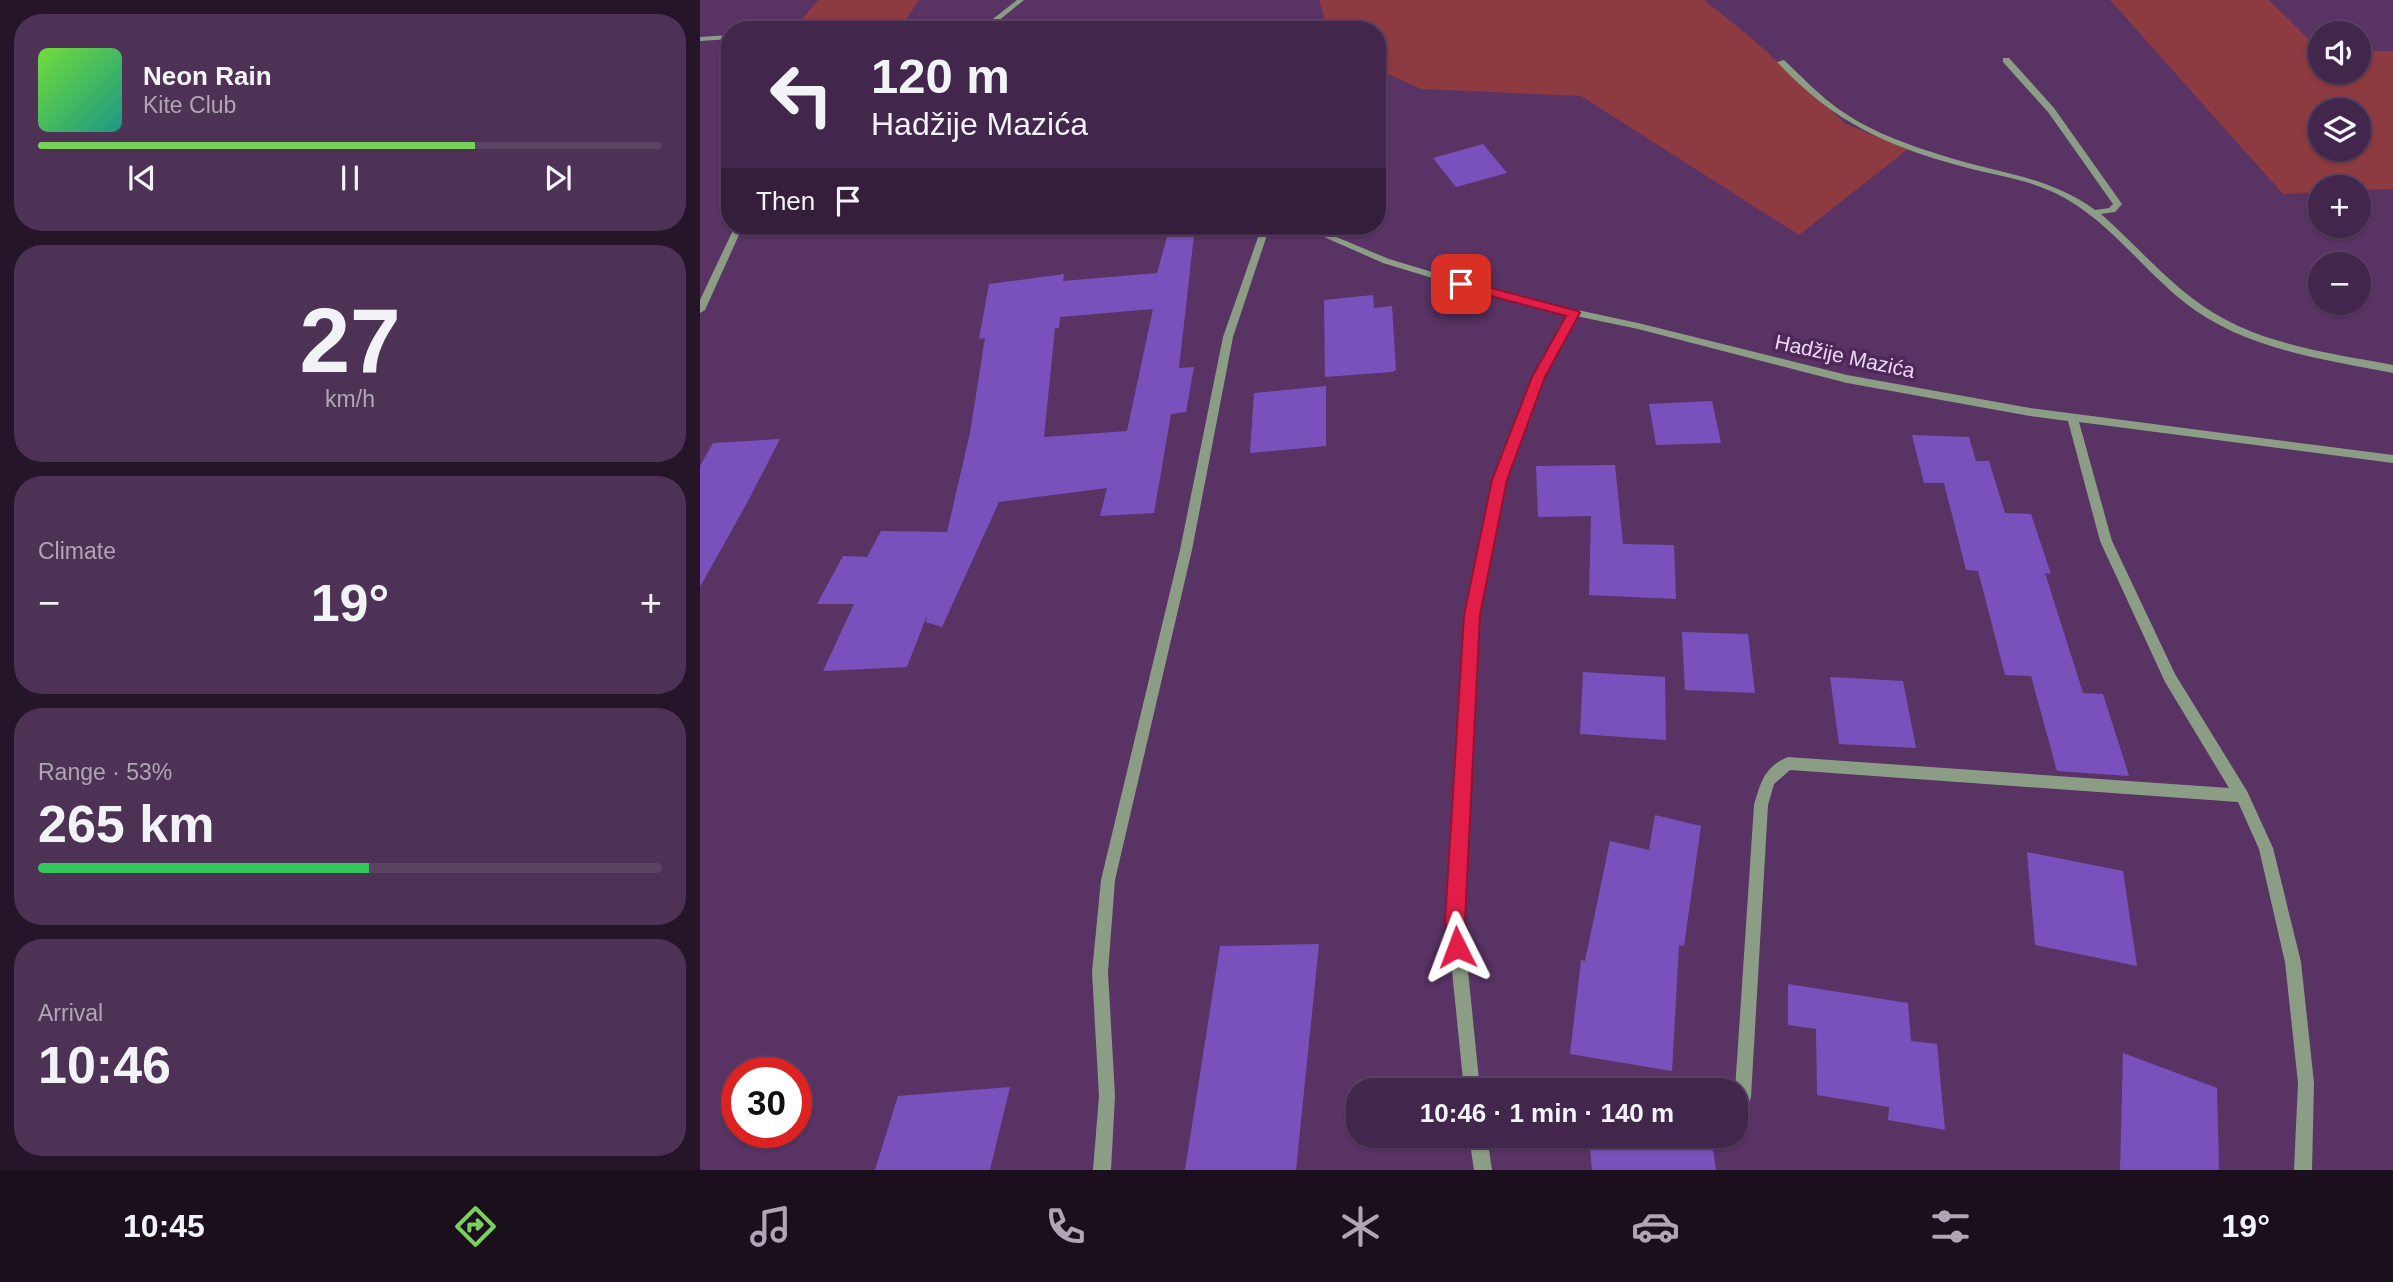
<!DOCTYPE html>
<meta charset="utf-8">
<style>
body{margin:0;font-family:Arial,sans-serif;background:#4d3255;color:#f1f3f6;height:100vh;display:flex;flex-direction:column;font-size:26px;white-space:nowrap}
*{box-sizing:border-box;margin:0}
p{font-size:23px;color:#afa5b5}
.icon{flex:none;width:38px;height:38px;fill:none;stroke:currentColor;stroke-width:2;stroke-linecap:round;stroke-linejoin:round}
.map{position:relative;flex:1;overflow:hidden}
.side{display:flex;flex-direction:column;gap:14px;padding:14px;background:#251529;width:700px}
.side>*{flex:none}
.guide{position:absolute;left:21px;top:21px;width:665px;height:214px;border-radius:28px;box-shadow:0 2px 5px #0004,0 0 0 2px #5b4363;background:#43264b;color:#f1f3f6;overflow:hidden}
.fabs{position:absolute;left:1608px;top:21px;display:grid;gap:14px}
.fabs a{display:grid;place-items:center;width:63px;height:63px;border-radius:50%;background:#43264b;box-shadow:0 2px 5px #0004,0 0 0 2px #5b4363;font-size:35px}
.speed{position:absolute;left:21px;top:1057px;display:flex;gap:14px;font-size:35px;font-weight:700;text-align:center}
.speed>*{display:grid;place-content:center;width:91px;height:91px;border-radius:50%;background:#43264b;box-shadow:0 2px 5px #0004,0 0 0 2px #5b4363;line-height:1}
.speed .limit{border:10px solid #d22;background:#fff;color:#111}
.pin{position:absolute;display:grid;place-items:center;width:60px;height:60px;color:#fff;margin:-30px;border-radius:14px;box-shadow:0 4px 10px #0006}
.me{position:absolute;width:77px;margin:-38px;rotate:357deg;stroke-linejoin:round;filter:drop-shadow(0 0 5px #0008)}
.turn{display:flex;align-items:center;gap:24px;height:147px;padding:0 35px;font-size:32px}
.turn .icon{width:91px;height:91px;stroke-width:2.5}
.turn b{display:block;font-size:49px;line-height:60px}
.then{display:flex;align-items:center;height:66px;padding:0 35px;background:#0003;gap:14px;font-size:26px}
.big{font-size:52px;font-weight:800;line-height:1.1}
.side .widget{flex:1;display:flex;flex-direction:column;justify-content:center;gap:10px;min-width:0;padding:0 24px;border-radius:28px;background:#4d3255}
.side .dial{align-items:center;gap:0}
.dial b{font-size:91px;line-height:1}
.song{display:flex;align-items:center;gap:21px}
.cover{width:84px;height:84px;border-radius:10px;background:linear-gradient(135deg,hsl(100 70% 55%),hsl(170 70% 35%))}
.played{height:7px;border-radius:4px;background:linear-gradient(90deg,#78d158 70%,#5b4363 70%)}
.keys{display:flex;justify-content:space-around;direction:ltr}
.heat{display:flex;justify-content:space-between;align-items:center;font-size:38px;direction:ltr}
.charge{height:10px;border-radius:5px;background:linear-gradient(90deg,#34c759 53%,#5b4363 0)}
.trip{position:absolute;left:646px;top:1078px;width:402px;height:70px;border-radius:28px;background:#43264b;box-shadow:0 2px 5px #0004,0 0 0 2px #5b4363;font-weight:800;line-height:70px;text-align:center}
.menu{display:flex;height:112px;justify-content:space-around;align-items:center;background:#1b0f1e;color:#afa5b5}
.menu .icon{width:49px;height:49px}
.menu .active{color:#78d158}
.menu b{font-size:32px;color:#f1f3f6}
main{display:flex;flex:1;min-height:0}
.map>svg:first-child{display:block}
</style>
<main>
<section class="side">
<div class="widget">
<div class="song"><i class="cover"></i><div><b>Neon Rain</b><p>Kite Club</p></div></div>
<div class="played"></div>
<div class="keys"><svg class="icon" aria-label="previous" viewBox="0 0 24 24"><path d="M18 5L8 12l10 7zM5 5v14"/></svg><svg class="icon" aria-label="pause" viewBox="0 0 24 24"><path d="M8 5v14M16 5v14"/></svg><svg class="icon" aria-label="next" viewBox="0 0 24 24"><path d="M6 5l10 7-10 7zM19 5v14"/></svg></div>
</div>
<div class="widget dial"><b>27</b><p>km/h</p></div>
<div class="widget"><p>Climate</p>
<div class="heat"><a>−</a><b class="big">19°</b><a>+</a></div>
</div>
<div class="widget"><p>Range · 53%</p><b class="big">265 km</b><div class="charge"></div></div>
<div class="widget"><p>Arrival</p><b class="big">10:46</b></div>
</section>
<div class="map">
<svg width="1693" height="1170" viewBox="0 0 1693 1170">
<rect width="100%" height="100%" fill="#593364"/>
<g fill="#8d3a40" fill-rule="evenodd">
<polygon points="118,0 219,0 203,24 93,30"/>
<polygon points="619,0 1004,0 1048,35 1146,124 1208,149 1099,235 881,96 721,89 677,69 677,30 631,30 627,26"/>
<path d="M 1410,0 L 1569,0 L 1620,50 L 1620,72 L 1659,72 L 1659,51 L 1693,51 L 1693,189 L 1659,190 L 1659,187 L 1620,187 L 1620,192 L 1583,194 ZM 1620,110 L 1659,110 L 1659,149 L 1620,149 Z"/>
</g>
<g fill="#7a51bc" fill-rule="evenodd">
<polygon points="783,144 807,173 756,187 733,158"/>
<path d="M 470,226 L 495,226 L 479,368 L 494,367 L 486,412 L 471,414 L 454,513 L 400,516 L 407,488 L 299,502 L 242,627 L 226,622 L 227,615 L 207,667 L 123,671 L 154,604 L 117,604 L 143,556 L 167,557 L 181,531 L 247,532 L 270,433 L 285,338 L 279,339 L 289,284 L 364,274 L 363,281 L 457,273 ZM 453,309 L 427,431 L 344,437 L 355,328 L 359,328 L 360,317 Z"/>
<polygon points="673,295 674,308 692,306 696,370 692,372 625,377 624,300"/>
<polygon points="626,386 626,446 550,453 554,393"/>
<polygon points="1012,401 1021,443 956,445 949,404"/>
<polygon points="1212,435 1269,437 1276,461 1289,461 1305,513 1331,514 1351,574 1345,573 1383,693 1403,694 1429,776 1357,771 1331,676 1305,675 1278,571 1266,570 1244,483 1224,483"/>
<polygon points="80,439 47,503 0,587 0,466 13,443"/>
<polygon points="915,465 923,544 974,545 976,599 889,595 891,516 838,517 836,466"/>
<polygon points="982,632 1048,634 1055,693 985,690"/>
<polygon points="883,672 965,677 966,740 880,734"/>
<polygon points="1130,677 1203,681 1216,748 1139,744"/>
<polygon points="955,815 1001,826 984,946 979,945 972,1071 870,1054 881,960 885,961 910,841 949,850"/>
<polygon points="1327,852 1423,871 1437,966 1335,945"/>
<polygon points="619,944 596,1170 485,1170 520,946"/>
<polygon points="1088,984 1208,1003 1211,1041 1237,1044 1245,1130 1188,1120 1189,1107 1117,1095 1116,1029 1088,1025"/>
<polygon points="1423,1053 1517,1088 1519,1170 1420,1170"/>
<polygon points="310,1087 290,1170 175,1170 198,1096"/>
<polygon points="889,1136 1011,1136 1016,1170 892,1170"/>
</g>
<g fill="none" stroke-linecap="round" stroke-linejoin="round">
<g fill="#8b9e85" fill-rule="evenodd">
<polygon points="317,0 324,0 287,30 279,30"/>
<polygon points="164,28 267,28 270,30 161,30"/>
<polygon points="30,35 30,39 0,41 0,37"/>
<path d="M 1303,58 L 1309,58 L 1354,108 L 1422,204 L 1415,212 L 1401,214 C 1432,241 1459,273 1492,298 C 1549,343 1623,352 1693,365 L 1693,373 C 1621,359 1543,349 1484,302 C 1440,267 1407,218 1355,193 C 1326,179 1294,175 1264,167 C 1186,146 1133,122 1077,62 L 1084,60 C 1102,77 1120,96 1140,110 C 1174,134 1215,147 1254,159 C 1305,174 1351,178 1395,210 L 1409,208 L 1413,204 L 1348,112 L 1303,62 Z"/>
<polygon points="35,226 43,226 5,310 0,313 0,300"/>
<polygon points="562,226 570,226 533,337 492,550 415,880 408,972 415,1096 411,1170 393,1170 399,1096 392,972 401,880 480,550 523,337"/>
<path d="M 599,226 L 610,226 L 689,259 L 812,296 L 938,323 L 1147,375 L 1330,408 L 1693,455 L 1693,463 L 1379,422 L 1412,541 L 1475,674 L 1547,791 L 1573,848 L 1601,962 L 1614,1083 L 1612,1170 L 1594,1170 L 1598,1083 L 1585,962 L 1559,849 L 1538,802 L 1090,770 L 1074,784 L 1068,805 L 1051,1097 L 1049,1103 L 1043,1105 L 1037,1103 L 1035,1090 L 1054,805 C 1061,782 1064,767 1088,757 L 1529,788 L 1465,682 L 1400,541 L 1368,421 L 1330,416 L 1147,383 L 938,329 L 876,316 L 843,377 L 806,480 L 778,615 L 763,921 L 780,1090 L 764,1090 L 747,921 L 766,615 L 794,480 L 833,377 L 867,314 L 808,301 L 683,263 Z"/>
<polygon points="769,1136 787,1136 792,1170 774,1170"/>
</g>
</g>
<polygon fill="#e11d48" stroke="#92132f" stroke-width="2" points="761,280 878,311 880,313 845,377 807,480 780,615 765,921 768,947 765,954 757,957 750,954 745,921 764,615 792,480 832,377 866,316 757,287 755,284"/>
<g text-anchor="middle" dominant-baseline="central" stroke-width="7" stroke-linejoin="round" paint-order="stroke">
<g font-size="21" fill="#ecd6f3" stroke="#4e2859">
<text transform="translate(1145 356) rotate(12)">Hadžije Mazića</text>
</g>
</g>
</svg>
<div class="fabs">
<a><svg class="icon" aria-label="sound" viewBox="0 0 24 24"><path d="M4 9h4l5-4v14l-5-4H4zM17 9q2 3 0 6"/></svg></a>
<a><svg class="icon" aria-label="layers" viewBox="0 0 24 24"><path d="M12 4l9 5-9 5-9-5zM3 14l9 5 9-5"/></svg></a>
<a>+</a>
<a>−</a>
</div>
<div class="speed"><div class="limit">30</div></div>
<div class="pin" style="left:761px;top:284px;background:#d93025"><svg class="icon" aria-label="arrive" viewBox="0 0 24 24"><path d="M6 21V4h12l-3 4 3 4H6"/></svg></div>
<svg class="me" style="left:757px;top:947px" viewBox="-20 -20 40 40"><path d="M0-17L14 15 0 8-14 15z" fill="#e11d48" stroke="#fff" stroke-width="4"/></svg>
<div class="trip">10:46 · 1 min · 140 m</div>
<div class="guide">
<div class="turn"><svg class="icon" aria-label="left" viewBox="0 0 24 24"><path d="M17 20v-9H6M10 6l-5 5 5 5"/></svg><div><b>120 m</b>Hadžije Mazića</div></div>
<div class="then">Then<svg class="icon" aria-label="arrive" viewBox="0 0 24 24"><path d="M6 21V4h12l-3 4 3 4H6"/></svg></div>
</div>
</div>
</main>
<nav class="menu">
<b>10:45</b>
<svg class="icon active" aria-label="directions" viewBox="0 0 24 24"><path d="M12 3l9 9-9 9-9-9zM9 14v-3h6M13 9l2 2-2 2"/></svg>
<svg class="icon" aria-label="music" viewBox="0 0 24 24"><path d="M9 18V5l10-2v13"/><circle cx="6" cy="18" r="3"/><circle cx="16" cy="16" r="3"/></svg>
<svg class="icon" aria-label="phone" viewBox="0 0 24 24"><path d="M5 4h4l2 5-3 2q2 4 5 5l2-3 5 2v4C11 20 4 13 5 4z"/></svg>
<svg class="icon" aria-label="climate" viewBox="0 0 24 24"><path d="M12 3v18M4 7l16 10M4 17L20 7"/></svg>
<svg class="icon" aria-label="car" viewBox="0 0 24 24"><path d="M5 17H2v-5l4-1 3-4h7l3 4 3 1v5h-3M9 17h6M6 11h13"/><circle cx="7" cy="17" r="2"/><circle cx="17" cy="17" r="2"/></svg>
<svg class="icon" aria-label="filters" viewBox="0 0 24 24"><path d="M4 7h16M4 17h16"/><circle cx="9" cy="7" r="2"/><circle cx="15" cy="17" r="2"/></svg>
<b>19°</b>
</nav>
